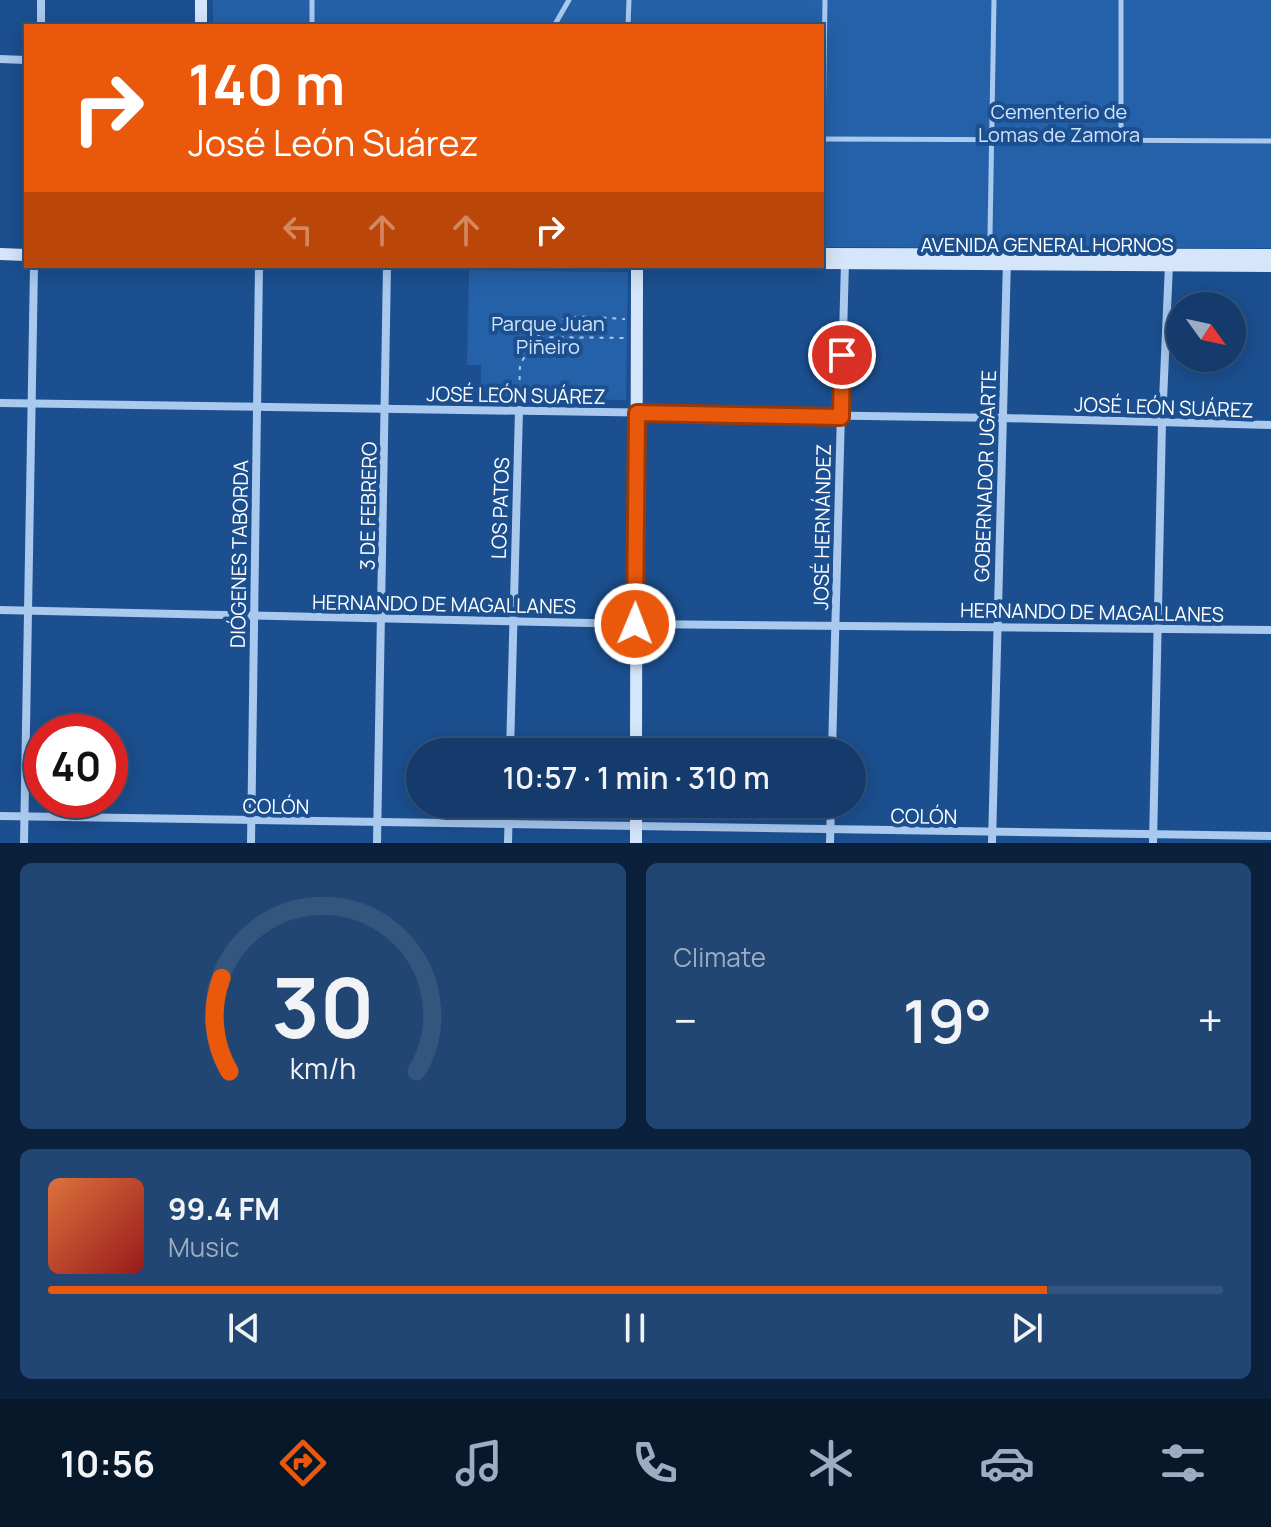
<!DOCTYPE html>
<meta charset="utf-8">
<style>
body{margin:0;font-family:Manrope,sans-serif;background:#214673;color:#f1f3f6;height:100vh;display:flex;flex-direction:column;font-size:30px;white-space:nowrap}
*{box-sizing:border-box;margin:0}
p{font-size:26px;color:#9dadc1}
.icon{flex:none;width:44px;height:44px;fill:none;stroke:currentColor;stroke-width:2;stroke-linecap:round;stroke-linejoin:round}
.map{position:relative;height:843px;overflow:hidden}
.drawer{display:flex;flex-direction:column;gap:20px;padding:20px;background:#0b203b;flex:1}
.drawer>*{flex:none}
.guide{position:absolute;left:24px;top:24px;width:800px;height:244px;border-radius:0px;box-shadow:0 4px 20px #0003,0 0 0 2px #33557e;background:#ea580c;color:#fff;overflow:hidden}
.needle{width:52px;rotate:123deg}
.controls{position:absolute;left:1166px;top:292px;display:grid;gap:16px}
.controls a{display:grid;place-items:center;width:80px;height:80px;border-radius:50%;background:#143b6b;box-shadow:0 4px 20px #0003,0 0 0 2px #33557e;font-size:40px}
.speed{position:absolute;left:24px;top:714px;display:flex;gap:16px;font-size:40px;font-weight:700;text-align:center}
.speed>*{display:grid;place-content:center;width:104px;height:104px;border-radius:50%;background:#143b6b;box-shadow:0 4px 20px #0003,0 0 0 2px #33557e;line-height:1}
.speed .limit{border:12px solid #d22;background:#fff;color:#111}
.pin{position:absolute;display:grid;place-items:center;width:68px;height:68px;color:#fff;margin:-34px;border:4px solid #fff;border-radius:50%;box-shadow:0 2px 8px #0007}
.me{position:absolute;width:88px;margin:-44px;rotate:1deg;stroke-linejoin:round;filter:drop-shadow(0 0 6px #0008)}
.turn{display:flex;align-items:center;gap:28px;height:168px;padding:0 32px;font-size:36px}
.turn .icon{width:104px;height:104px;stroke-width:2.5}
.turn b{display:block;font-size:56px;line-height:68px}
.lanes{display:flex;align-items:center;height:76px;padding:0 32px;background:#0003;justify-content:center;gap:40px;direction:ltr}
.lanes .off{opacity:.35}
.big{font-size:60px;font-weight:600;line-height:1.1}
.drawer .card{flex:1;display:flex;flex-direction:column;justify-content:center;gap:12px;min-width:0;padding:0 28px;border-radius:12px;background:#214673}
.drawer .dial{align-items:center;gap:0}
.dial svg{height:208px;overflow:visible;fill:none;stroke:#33557e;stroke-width:7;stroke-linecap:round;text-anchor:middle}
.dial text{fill:#f1f3f6;stroke:none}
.song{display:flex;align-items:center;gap:24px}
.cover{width:96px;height:96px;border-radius:12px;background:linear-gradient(135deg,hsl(20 70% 55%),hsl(0 70% 35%))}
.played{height:8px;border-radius:4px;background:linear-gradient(90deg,#ea580c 85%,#33557e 85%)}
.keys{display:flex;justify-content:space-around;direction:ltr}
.heat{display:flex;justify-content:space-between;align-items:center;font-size:44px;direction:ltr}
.drawer .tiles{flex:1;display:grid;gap:20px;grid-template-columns:1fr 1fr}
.card:last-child{grid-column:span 2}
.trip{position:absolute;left:406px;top:738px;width:460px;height:80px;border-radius:40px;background:#143b6b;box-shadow:0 4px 20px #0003,0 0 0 2px #33557e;font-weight:600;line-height:80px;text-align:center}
.tabs{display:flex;height:128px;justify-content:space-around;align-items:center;background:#08182b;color:#9dadc1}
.tabs .icon{width:56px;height:56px}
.tabs .active{color:#ea580c}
.tabs b{font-size:36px;color:#f1f3f6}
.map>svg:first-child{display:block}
</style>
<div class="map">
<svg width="1271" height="843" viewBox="0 0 1271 843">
<rect width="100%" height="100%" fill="#1b4f8f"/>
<g fill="#2461a8">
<polygon points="213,0 1271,0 1271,248 822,247 822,26 213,26"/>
<polygon points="469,270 628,272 626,400 481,398 481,365 467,365"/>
</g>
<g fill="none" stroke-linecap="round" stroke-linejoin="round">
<g stroke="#a9c9ee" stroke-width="2" stroke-dasharray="4 6" stroke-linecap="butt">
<path d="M 538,336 C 559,309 594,318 625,319"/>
<polyline points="519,400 520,364 538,337 627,338"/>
</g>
<g stroke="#a9c9ee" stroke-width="5">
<polyline points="312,26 312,0"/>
<polyline points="554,26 569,0"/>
<polyline points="628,26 629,0"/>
<polyline points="822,139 1271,141"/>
<polyline points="823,139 825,0"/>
<polyline points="1121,141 1121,0"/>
<polyline points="990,235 994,0"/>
</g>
<g stroke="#a9c9ee" stroke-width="8">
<polyline points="41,26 41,0"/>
<polyline points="0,59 26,60"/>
<polyline points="0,403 1003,418 1271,425"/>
<polyline points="0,610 635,624 1271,630"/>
<polyline points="510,752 519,410"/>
<polyline points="832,752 845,261"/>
<polyline points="0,816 1271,836"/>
<polyline points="24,843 34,266"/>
<polyline points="251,843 259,266"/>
<polyline points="377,843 387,266"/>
<polyline points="508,843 509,804"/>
<polyline points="830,843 831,804"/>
<polyline points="992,843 1007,259"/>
<polyline points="1153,843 1162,423 1169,264"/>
</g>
<g stroke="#d6e6fa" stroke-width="12">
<polyline points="201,0 201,26"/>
<polyline points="0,254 26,255"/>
<polyline points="822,254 1271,255"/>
<polyline points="822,263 1271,266"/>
<polyline points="636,752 637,266"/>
<polyline points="636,843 636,804"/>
</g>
</g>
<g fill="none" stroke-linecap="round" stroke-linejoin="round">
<defs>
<polyline id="route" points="635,624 637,413 841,417 842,355"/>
</defs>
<use href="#route" stroke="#983908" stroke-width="20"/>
<use href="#route" stroke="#ea580c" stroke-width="14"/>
</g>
<g text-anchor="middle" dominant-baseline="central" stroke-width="8" stroke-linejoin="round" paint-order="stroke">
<g font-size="20" fill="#cfe3fa" stroke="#1b4f8f">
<text x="1059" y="111">Cementerio de<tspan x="1059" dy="23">Lomas de Zamora</tspan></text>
<text x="548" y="323">Parque Juan<tspan x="548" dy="23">Piñeiro</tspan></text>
</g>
<g font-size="20" fill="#fff" stroke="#1b4f8f">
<text x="1047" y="244">AVENIDA GENERAL HORNOS</text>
<text transform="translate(516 395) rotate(1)">JOSÉ LEÓN SUÁREZ</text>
<text transform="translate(1164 407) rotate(2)">JOSÉ LEÓN SUÁREZ</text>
<text transform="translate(985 476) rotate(-88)">GOBERNADOR UGARTE</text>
<text transform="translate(368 506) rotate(-89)">3 DE FEBRERO</text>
<text transform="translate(500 508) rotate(-88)">LOS PATOS</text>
<text transform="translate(822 527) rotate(-89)">JOSÉ HERNÁNDEZ</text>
<text transform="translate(239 554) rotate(-89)">DIÓGENES TABORDA</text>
<text transform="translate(444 604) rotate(1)">HERNANDO DE MAGALLANES</text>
<text transform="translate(1092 612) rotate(1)">HERNANDO DE MAGALLANES</text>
<text transform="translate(276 806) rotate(1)">COLÓN</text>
<text transform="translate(924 816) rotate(1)">COLÓN</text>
</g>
</g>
</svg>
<div class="controls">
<a><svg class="needle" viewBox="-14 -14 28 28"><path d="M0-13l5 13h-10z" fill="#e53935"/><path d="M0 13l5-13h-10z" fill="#9dadc1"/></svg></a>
</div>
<div class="speed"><div class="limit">40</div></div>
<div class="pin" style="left:842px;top:355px;background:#d93025"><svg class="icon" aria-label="arrive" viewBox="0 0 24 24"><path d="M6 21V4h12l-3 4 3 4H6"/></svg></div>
<svg class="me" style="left:635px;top:624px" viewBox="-20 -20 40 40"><circle r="17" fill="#ea580c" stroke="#fff" stroke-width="3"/><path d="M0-11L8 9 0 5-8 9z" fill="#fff"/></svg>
<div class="trip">10:57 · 1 min · 310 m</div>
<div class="guide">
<div class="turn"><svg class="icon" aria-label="right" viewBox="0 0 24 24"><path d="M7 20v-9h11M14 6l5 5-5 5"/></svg><div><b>140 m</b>José León Suárez</div></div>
<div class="lanes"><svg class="icon off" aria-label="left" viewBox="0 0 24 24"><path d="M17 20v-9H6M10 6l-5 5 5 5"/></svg><svg class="icon off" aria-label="ahead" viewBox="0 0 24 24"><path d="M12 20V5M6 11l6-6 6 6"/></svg><svg class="icon off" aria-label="ahead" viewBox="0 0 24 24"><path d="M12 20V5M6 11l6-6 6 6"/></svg><svg class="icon" aria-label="right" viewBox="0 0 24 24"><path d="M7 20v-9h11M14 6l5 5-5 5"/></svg></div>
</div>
</div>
<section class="drawer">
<div class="tiles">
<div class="card dial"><svg viewBox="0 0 100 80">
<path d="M14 69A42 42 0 1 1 86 69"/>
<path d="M14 69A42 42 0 0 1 11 33" stroke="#ea580c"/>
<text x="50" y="56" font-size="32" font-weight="700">30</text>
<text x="50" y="72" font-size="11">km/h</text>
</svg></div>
<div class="card"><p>Climate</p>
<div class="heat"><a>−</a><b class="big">19°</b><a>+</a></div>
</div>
<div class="card">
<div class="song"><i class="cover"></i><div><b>99.4 FM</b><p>Music</p></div></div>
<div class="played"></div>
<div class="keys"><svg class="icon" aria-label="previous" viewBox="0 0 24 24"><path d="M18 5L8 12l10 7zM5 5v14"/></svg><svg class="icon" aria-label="pause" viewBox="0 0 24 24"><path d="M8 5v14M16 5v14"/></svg><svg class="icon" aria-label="next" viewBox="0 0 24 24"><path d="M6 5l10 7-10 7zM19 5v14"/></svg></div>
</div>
</div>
</section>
<nav class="tabs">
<b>10:56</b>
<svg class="icon active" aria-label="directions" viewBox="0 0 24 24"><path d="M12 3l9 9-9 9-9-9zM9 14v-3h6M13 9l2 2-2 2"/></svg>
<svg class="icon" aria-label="music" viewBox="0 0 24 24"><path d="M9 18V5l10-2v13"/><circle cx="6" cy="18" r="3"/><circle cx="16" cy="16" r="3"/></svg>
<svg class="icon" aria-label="phone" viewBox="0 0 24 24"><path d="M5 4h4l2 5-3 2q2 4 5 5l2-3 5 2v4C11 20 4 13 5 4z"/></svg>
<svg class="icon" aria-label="climate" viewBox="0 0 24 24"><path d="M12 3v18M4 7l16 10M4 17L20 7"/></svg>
<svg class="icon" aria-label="car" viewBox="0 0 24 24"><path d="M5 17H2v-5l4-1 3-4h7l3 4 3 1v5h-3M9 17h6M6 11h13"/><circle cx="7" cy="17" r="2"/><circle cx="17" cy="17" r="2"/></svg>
<svg class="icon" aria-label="filters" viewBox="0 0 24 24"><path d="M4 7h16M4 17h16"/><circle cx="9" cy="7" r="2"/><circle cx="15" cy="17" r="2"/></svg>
</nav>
